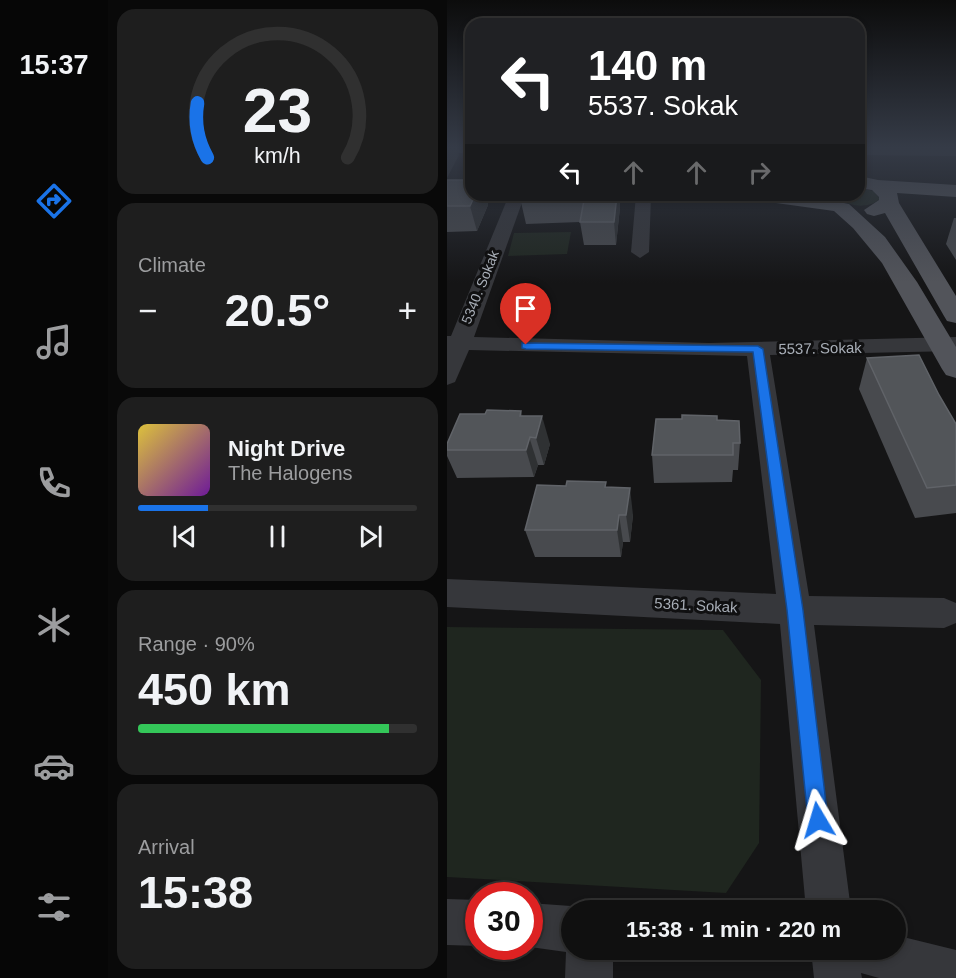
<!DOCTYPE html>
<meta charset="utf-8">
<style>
body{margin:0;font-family:Helvetica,sans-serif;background:#1e1e1e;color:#f1f3f6;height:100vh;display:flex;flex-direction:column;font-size:22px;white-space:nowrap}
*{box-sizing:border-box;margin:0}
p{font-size:20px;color:#9c9d9f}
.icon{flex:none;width:33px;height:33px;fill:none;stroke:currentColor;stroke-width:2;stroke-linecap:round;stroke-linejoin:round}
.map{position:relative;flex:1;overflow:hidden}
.details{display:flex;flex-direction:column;gap:9px;padding:9px;background:#090909;width:339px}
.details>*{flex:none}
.top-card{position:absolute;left:18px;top:18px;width:400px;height:183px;border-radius:18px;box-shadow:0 3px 9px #0003,0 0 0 2px #303030;background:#202124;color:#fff;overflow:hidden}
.speed{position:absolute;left:18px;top:882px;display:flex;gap:12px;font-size:30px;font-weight:700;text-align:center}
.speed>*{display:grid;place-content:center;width:78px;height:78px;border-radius:50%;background:#101010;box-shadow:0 3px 9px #0003,0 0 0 2px #303030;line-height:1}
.speed .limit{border:9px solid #d22;background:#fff;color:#111}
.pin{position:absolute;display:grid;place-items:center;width:51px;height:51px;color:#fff;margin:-62px -26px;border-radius:50% 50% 50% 0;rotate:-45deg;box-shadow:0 0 6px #0007}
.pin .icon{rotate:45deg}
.me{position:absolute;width:66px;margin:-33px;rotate:353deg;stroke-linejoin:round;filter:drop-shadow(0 0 4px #0008)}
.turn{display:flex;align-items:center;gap:21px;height:126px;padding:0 24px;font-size:27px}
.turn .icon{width:78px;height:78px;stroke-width:2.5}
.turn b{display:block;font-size:42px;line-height:51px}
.lanes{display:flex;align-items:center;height:57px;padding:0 24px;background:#0003;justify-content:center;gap:30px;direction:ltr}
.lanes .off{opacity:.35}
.big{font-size:45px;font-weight:600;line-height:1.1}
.details .card{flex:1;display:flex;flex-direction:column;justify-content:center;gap:9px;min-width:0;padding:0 21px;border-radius:18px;background:#1e1e1e}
.details .dial{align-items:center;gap:0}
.dial svg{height:156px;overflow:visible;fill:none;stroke:#303030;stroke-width:7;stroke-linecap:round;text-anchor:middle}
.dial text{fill:#f1f3f6;stroke:none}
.song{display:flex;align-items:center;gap:18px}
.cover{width:72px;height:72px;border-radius:9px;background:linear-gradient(135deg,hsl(50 70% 55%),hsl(280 70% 35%))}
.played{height:6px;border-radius:3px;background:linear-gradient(90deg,#1a73e8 25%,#303030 25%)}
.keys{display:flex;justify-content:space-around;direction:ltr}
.heat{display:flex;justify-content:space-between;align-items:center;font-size:33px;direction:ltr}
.charge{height:9px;border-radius:4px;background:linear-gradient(90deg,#34c759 90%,#303030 0)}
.trip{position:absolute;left:114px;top:900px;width:345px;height:60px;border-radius:30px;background:#101010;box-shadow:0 3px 9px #0003,0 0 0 2px #303030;font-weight:600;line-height:60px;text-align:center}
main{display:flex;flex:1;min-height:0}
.tabs{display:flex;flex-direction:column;width:108px;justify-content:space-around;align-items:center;background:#060606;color:#9c9d9f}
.tabs .icon{width:42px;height:42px}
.tabs .selected{color:#1a73e8}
.tabs b{font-size:27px;color:#f1f3f6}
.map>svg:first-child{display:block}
</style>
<main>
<nav class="tabs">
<b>15:37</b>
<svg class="icon selected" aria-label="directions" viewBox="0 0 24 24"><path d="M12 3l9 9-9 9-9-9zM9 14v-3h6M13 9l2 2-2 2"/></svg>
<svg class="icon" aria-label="music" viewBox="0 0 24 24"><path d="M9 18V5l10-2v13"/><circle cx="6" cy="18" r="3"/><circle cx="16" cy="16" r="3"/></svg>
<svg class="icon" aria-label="phone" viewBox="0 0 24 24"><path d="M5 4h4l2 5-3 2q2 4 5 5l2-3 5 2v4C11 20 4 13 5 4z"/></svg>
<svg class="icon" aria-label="climate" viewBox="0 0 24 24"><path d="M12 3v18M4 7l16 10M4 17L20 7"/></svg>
<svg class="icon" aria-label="car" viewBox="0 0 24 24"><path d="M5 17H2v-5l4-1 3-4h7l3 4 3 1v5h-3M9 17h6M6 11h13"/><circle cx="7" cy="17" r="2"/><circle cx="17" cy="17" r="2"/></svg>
<svg class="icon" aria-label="filters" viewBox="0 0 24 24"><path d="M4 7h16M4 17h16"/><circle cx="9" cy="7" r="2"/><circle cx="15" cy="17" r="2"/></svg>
</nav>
<section class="details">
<div class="card dial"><svg viewBox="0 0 100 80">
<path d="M14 69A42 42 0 1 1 86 69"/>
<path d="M14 69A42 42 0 0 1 9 41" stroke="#1a73e8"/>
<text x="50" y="56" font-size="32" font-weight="700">23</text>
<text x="50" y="72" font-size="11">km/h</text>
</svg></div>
<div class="card"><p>Climate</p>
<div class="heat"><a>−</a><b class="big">20.5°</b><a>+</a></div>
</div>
<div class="card">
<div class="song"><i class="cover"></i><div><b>Night Drive</b><p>The Halogens</p></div></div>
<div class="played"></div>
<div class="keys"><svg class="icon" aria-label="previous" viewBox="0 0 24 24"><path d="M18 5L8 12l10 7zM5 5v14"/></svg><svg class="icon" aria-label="pause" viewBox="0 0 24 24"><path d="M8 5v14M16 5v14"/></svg><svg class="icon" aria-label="next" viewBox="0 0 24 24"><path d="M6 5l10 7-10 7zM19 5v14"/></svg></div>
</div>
<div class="card"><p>Range · 90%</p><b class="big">450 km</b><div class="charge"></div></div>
<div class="card"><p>Arrival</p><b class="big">15:38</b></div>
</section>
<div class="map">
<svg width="509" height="978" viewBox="0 0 509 978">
<rect width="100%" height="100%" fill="#151516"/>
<g fill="#1f261f">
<path d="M 413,188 L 426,191 L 433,199 C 421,209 403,207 392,198 L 391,195 L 412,195 Z"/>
<polygon points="124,232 120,254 61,256 67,233"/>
<polygon points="0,627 276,630 314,680 312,843 279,893 0,877"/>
</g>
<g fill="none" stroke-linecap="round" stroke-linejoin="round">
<g fill="#36373b" fill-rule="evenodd">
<rect x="0" y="146" width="24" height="7"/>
<polygon points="412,147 509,148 509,156 412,155"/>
<polygon points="62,195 77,197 27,337 262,343 509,337 509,351 323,355 362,596 497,598 509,603 509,623 497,628 367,625 404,910 359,910 333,624 0,607 0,579 329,594 300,356 22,350 8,382 0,385 0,336 4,336"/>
<polygon points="189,195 204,197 202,252 193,258 184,252"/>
<polygon points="0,899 32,900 32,946 0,945"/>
<polygon points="82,903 124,906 135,910 124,910 124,950 166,950 166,978 118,978 119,952 76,946 82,946"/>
<polygon points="448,935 509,950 509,978 432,978 414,973 415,978 367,978 364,950 448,950"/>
</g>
<g fill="#52545a" fill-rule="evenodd">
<polygon points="412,176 431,180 509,185 509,197 450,193 452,203 509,296 509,323 500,321 497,316 438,213 427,216 420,214 417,210 432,200 432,197 425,190 412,188"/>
<polygon points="0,191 24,191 24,195 357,195 402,204 438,237 470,282 509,347 509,378 499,375 495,369 435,263 406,228 387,211 329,203 0,203"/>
</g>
</g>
<g fill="#484a4e">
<polygon points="0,180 24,195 39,195 41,205 30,231 0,232"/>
<polygon points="172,195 173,207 169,245 137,245 133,222 79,224 74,202"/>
<polygon points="507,218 509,218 509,260 499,244"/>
<polygon points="420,358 492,395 509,424 509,513 468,518 412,389"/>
<polygon points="76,416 103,444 97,465 91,465 87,477 10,478 0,456 0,444"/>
<polygon points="270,420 293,443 291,470 286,470 285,482 207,483 205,455"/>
<polygon points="160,487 186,515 183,542 176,542 174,557 88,557 78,530"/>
</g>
<g fill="#2f3133">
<polygon points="0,146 9,146 12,155 0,178"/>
<polygon points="28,195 39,195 41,205 30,231 23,206"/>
<polygon points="170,195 172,195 173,207 169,245 167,222"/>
<polygon points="74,411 91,465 87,477 79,450 73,416"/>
<polygon points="95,416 103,444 97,465 89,438"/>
<polygon points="183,488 186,515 183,542 179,515"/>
<polygon points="172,515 176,542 174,557 170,530"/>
</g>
<g fill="#525559" stroke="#606368" stroke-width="1.5">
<polygon points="0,180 24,180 24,195 28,195 23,206 0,206"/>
<polygon points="76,195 170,195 167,222 133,222 137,200 74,202"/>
<polygon points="472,355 492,395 509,424 509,485 480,488 420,358"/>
<polygon points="40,410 74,411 73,416 95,416 89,438 83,437 79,450 0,450 0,444 13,414 38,414"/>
<polygon points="235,415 270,416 270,420 292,421 293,443 286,443 286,455 205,455 209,419 235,419"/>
<polygon points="120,481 159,482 158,487 183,488 179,515 172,515 170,530 78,530 90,485 119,486"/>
</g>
<linearGradient id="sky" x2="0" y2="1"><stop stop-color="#0c0c0c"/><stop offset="0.52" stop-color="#353b47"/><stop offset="1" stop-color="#353b47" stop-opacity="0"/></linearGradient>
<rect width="509" height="283" fill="url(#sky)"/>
<polygon fill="#1a73e8" stroke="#114b97" stroke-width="1.5" points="75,343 311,346 316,349 356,610 381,820 378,827 371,830 364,827 361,820 340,610 306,352 79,349 75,348"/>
<g text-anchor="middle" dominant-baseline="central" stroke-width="6" stroke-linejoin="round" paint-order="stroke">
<g font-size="14" fill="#a7adb6" stroke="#101011">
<text transform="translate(33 287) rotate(-68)">5340. Sokak</text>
</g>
<g font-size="15" fill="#a7adb6" stroke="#101011">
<text transform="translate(373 348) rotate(-1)">5537. Sokak</text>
<text transform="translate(249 605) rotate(3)">5361. Sokak</text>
</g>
</g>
</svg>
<div class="speed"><div class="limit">30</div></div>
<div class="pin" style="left:79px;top:345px;background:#d93025"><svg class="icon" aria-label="arrive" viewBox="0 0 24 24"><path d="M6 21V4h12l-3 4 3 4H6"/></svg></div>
<svg class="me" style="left:371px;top:820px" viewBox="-20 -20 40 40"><path d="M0-17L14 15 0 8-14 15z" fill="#1a73e8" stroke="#fff" stroke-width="4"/></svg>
<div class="trip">15:38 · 1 min · 220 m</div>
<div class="top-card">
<div class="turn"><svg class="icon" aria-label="left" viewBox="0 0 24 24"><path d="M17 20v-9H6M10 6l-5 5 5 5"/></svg><div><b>140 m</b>5537. Sokak</div></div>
<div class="lanes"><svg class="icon" aria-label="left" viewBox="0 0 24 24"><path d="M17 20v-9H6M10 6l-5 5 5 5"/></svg><svg class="icon off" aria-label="ahead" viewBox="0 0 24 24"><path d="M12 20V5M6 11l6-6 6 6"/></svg><svg class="icon off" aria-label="ahead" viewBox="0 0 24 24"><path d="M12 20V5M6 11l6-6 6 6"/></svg><svg class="icon off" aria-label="right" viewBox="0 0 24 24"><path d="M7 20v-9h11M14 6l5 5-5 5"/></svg></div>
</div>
</div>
</main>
